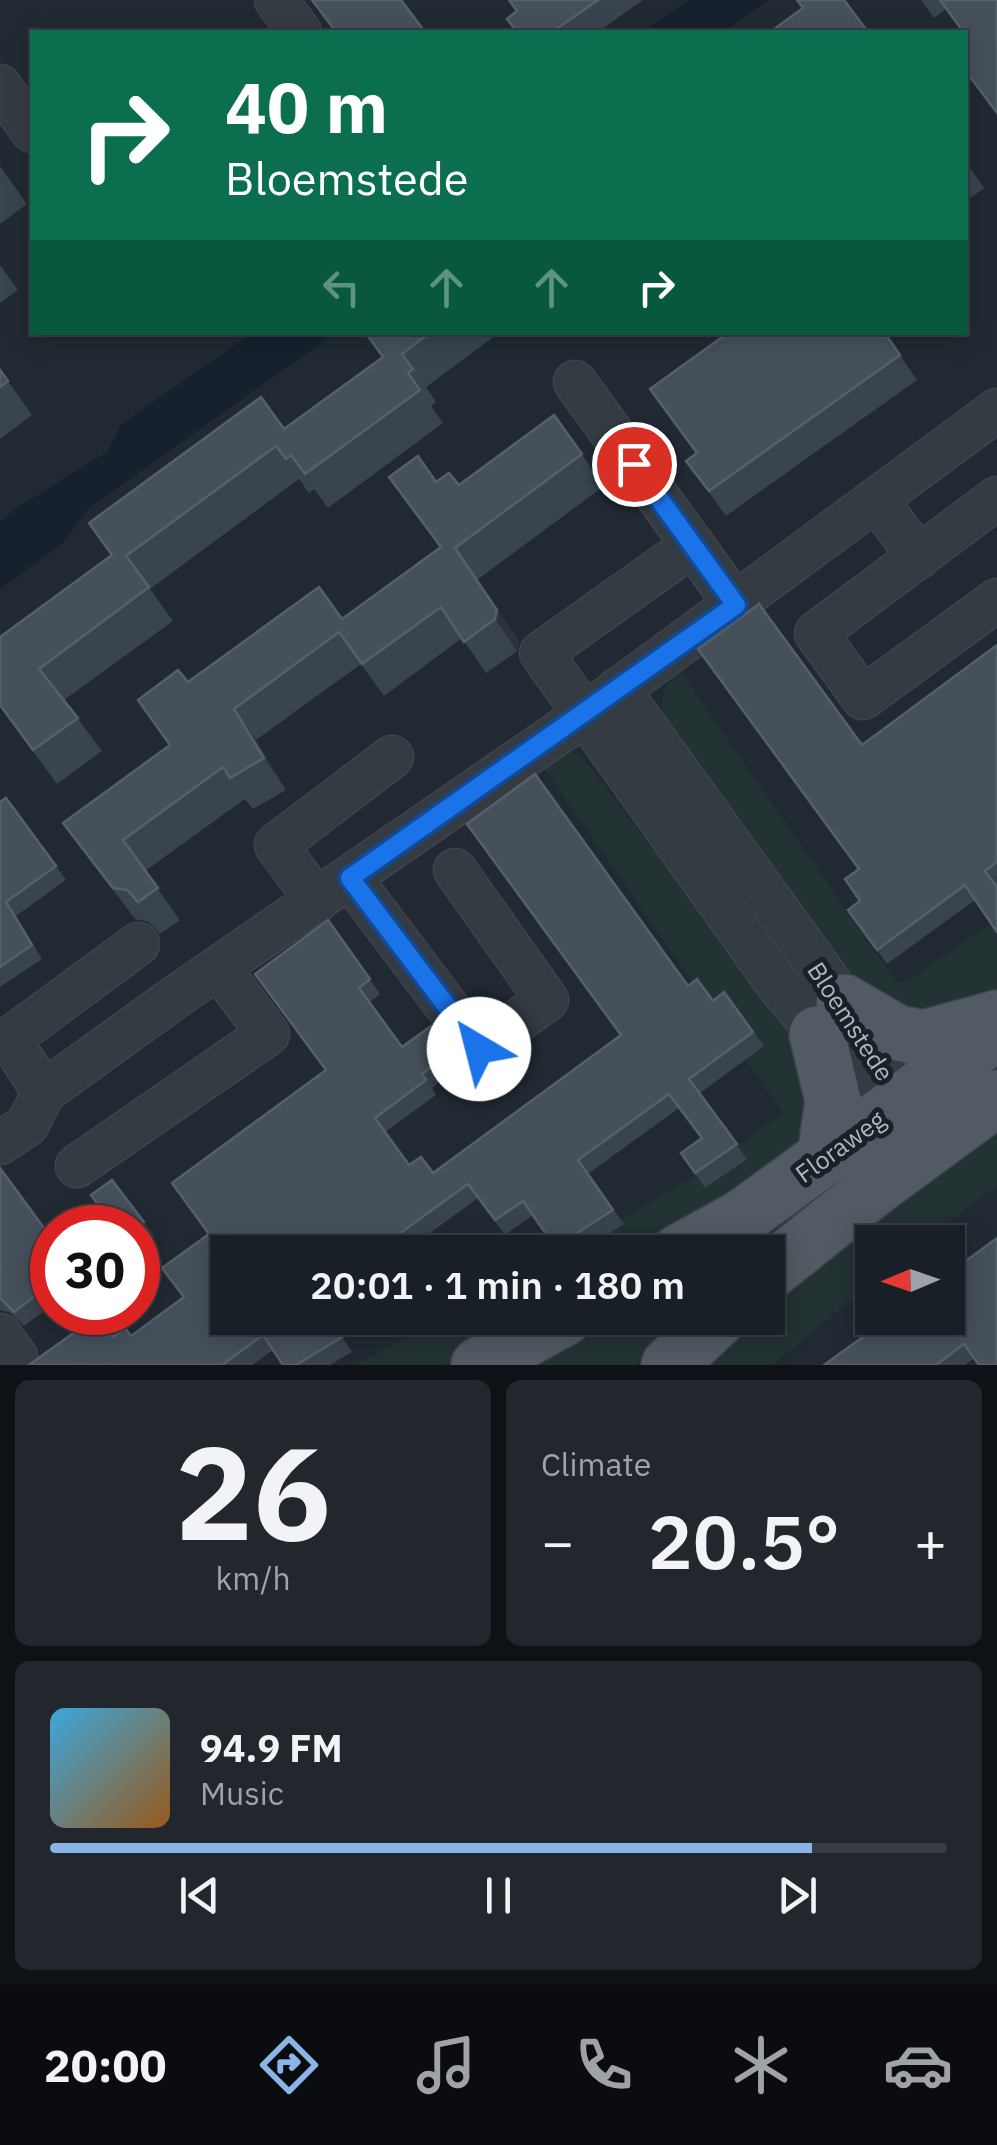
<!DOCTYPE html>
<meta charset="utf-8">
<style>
body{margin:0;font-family:"IBM Plex Sans",sans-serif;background:#22272e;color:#f1f3f6;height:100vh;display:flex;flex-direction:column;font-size:38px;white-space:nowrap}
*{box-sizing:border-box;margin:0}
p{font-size:32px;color:#9fa2a7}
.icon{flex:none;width:55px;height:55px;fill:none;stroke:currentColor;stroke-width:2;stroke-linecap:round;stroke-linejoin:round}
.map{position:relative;height:1365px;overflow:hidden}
.details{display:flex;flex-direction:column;gap:15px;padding:15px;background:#0e1115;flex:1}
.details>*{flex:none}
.top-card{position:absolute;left:30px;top:30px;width:938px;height:305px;border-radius:0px;box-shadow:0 5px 25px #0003,0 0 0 2px #373d43;background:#0b6e4f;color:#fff;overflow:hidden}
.needle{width:65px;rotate:268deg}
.fabs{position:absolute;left:855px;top:1225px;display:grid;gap:20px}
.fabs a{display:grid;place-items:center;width:110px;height:110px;border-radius:0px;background:#191f26;box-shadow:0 5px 25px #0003,0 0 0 2px #373d43;font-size:50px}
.speed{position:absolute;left:30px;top:1205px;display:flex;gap:20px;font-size:50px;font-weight:700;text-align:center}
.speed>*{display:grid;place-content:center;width:130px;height:130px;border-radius:50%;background:#191f26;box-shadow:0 5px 25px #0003,0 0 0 2px #373d43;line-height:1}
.speed .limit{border:15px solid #d22;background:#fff;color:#111}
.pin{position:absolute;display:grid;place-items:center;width:85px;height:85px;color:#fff;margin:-42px;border:5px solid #fff;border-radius:50%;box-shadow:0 2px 10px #0007}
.me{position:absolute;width:110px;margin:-55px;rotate:323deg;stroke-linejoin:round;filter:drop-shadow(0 0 8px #0008)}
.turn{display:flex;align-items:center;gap:35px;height:210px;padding:0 30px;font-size:45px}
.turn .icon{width:130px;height:130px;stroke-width:2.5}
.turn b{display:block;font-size:70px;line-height:85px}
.lanes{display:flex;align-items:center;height:95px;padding:0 30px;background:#0003;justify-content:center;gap:50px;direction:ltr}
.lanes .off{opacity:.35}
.big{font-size:75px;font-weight:600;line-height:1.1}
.details .tile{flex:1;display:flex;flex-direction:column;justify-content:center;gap:15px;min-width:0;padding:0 35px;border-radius:15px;background:#22272e}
.details .dial{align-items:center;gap:0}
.dial b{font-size:130px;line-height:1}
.song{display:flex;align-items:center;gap:30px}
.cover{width:120px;height:120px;border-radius:15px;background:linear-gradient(135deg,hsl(200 70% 55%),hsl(30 70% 35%))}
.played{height:10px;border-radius:5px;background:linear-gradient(90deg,#8bb4e9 85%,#373d43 85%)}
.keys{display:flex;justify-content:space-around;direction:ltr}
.heat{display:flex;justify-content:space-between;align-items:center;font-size:55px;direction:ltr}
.details .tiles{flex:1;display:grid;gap:15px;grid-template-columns:1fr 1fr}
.tile:last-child{grid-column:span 2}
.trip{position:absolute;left:210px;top:1235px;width:575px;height:100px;border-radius:0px;background:#191f26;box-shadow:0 5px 25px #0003,0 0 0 2px #373d43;font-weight:600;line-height:100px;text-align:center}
.menu{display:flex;height:160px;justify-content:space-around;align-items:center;background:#0a0c0f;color:#9fa2a7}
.menu .icon{width:70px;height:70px}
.menu .active{color:#8bb4e9}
.menu b{font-size:45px;color:#f1f3f6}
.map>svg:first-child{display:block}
</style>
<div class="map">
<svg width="997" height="1365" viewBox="0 0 997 1365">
<rect width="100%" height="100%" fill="#212932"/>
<g fill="#233233">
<path d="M 680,671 L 897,983 L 913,977 L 997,919 L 997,996 L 933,1027 L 841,974 L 662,716 C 661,695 664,685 680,671 Z"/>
<polygon points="566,753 579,753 804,1045 811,1134 652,1252 567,1252 693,1177 783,1113 545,769"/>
<polygon points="997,1126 997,1186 922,1242 872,1242 872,1283 773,1365 696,1365 745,1318 768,1318 768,1300"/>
<polygon points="445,1318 535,1318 443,1365 354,1365"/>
<polygon points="614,1318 682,1318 635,1365 528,1365"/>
</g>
<g fill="#17212e">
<polygon points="689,0 769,0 723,32 642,32"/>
<polygon points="254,332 335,333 88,509 63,543 0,589 0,522 15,509 108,451 121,424"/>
</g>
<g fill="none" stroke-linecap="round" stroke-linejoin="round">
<defs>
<g id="minor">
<polyline points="276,0 300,32"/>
<polyline points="0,86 32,131"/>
<polyline points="575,382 736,605"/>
<polyline points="997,498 816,633 863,698 997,600"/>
<polyline points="876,500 919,557"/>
<polyline points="693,545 541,653 778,985 886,1113 906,1131"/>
<polyline points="618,689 844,1002 904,1105"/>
<polyline points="350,878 479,1049 547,1000 455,870"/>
<polyline points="317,901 276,845 392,757"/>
<polyline points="44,1092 9,1039 138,944"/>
<polyline points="0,1143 27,1125 44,1092 174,998 583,716 997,410"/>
<polyline points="77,1166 268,1034 220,969"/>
<polyline points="0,1335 16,1357 4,1365"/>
</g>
<g id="major">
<polyline points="844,1002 897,1033 924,1038 997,1018"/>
<polyline points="817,1034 833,1100 825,1157"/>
<polyline points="679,1252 741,1218 997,1032"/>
<polyline points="768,1273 876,1187 997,1098"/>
<polyline points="479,1365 564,1318"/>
<polyline points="669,1365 719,1318"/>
</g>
</defs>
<use href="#minor" stroke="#3e444d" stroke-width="45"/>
<use href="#major" stroke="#3e444d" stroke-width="58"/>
<use href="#minor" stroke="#343b43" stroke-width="42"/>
<use href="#major" stroke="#525a63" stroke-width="55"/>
</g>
<g fill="#3a444f">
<polygon points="509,0 643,0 598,32 516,32 517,11"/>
<polygon points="921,0 997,0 970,41 946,9 934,18"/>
<polygon points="965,161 984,188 965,202"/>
<polygon points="0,166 27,204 0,224"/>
<polygon points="0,265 18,290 0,303"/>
<polygon points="365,332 500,332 426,387 436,402 431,406 443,423 328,508 314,489 309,493 299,479 150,589 173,621 64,700 102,751 57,784 0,706 0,637 112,555 89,523 284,429 382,357"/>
<polygon points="884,332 917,380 726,516 686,461 696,454 724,336"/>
<polygon points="0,370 32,415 0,439"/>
<polygon points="554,415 604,486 477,580 519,641 517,651 486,673 462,638 384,696 361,664 256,740 286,790 253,809 245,799 145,871 180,920 160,934 149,922 135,919 63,823 170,746 188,682 342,619 440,548 436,482 459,485"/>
<polygon points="997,645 997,884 887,964 848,910 860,901 862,745"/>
<polygon points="6,798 66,880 16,916 42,959 0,987 0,802"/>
<polygon points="328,920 380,994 369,1003 402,1047 450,1051 460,1065 432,1088 436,1095 385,1132 409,1165 433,1173 688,986 713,1001 724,992 764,1046 700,1093 747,1159 705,1188 681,1153 701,1138 679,1108 588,1174 624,1224 580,1252 558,1252 533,1215 505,1235 478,1198 404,1252 228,1252 342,1337 352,1352 330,1365 283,1365 273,1350 252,1365 29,1365 113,1337 131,1336 184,1298 208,1234 325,1070"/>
<polygon points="0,1168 52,1239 52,1305 24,1326 11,1313 0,1310"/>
<polygon points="112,1180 154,1236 138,1248 138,1228 115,1228"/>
<polygon points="997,1238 974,1358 965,1365 824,1365"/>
</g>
<g fill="#2b343e">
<polygon points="455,548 519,641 517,651 495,619"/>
<polygon points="234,709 256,740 286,790 264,758"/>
</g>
<g fill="#46505b" stroke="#56606b" stroke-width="2.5">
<polygon points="312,0 401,0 425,32 336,32"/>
<polygon points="509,0 598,0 552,32 517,32 507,19 517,11"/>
<polygon points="797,0 844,0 868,32 770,32 803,8"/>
<polygon points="940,0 997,0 997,113 965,70 965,45 970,41"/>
<polygon points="365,332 431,332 402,354 413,369 408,373 420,390 305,474 291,455 286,459 276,446 126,556 149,587 39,669 78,718 33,750 0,705 0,637 112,555 89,523 261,397 284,429 383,357"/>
<polygon points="723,332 884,332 900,355 709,491 686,461 697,453 650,389 725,335"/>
<polygon points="0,370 8,381 0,387"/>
<polygon points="554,415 582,454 455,548 497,610 495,619 464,642 441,607 362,664 339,632 234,709 264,758 230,778 223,767 123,840 158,888 138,902 127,890 113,888 63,823 170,745 138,700 178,670 188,682 319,587 342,619 441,547 389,477 418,456 436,482 449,473 459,485"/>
<polygon points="759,604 862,745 997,645 997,862 985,871 997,887 997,932 965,885 877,950 848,910 860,901 845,879 859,869 698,649"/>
<polygon points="535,774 688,986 697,979 713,1001 724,992 753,1032 689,1079 737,1144 695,1173 681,1153 702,1138 669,1094 578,1160 613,1210 555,1247 523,1201 495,1220 468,1184 374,1252 228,1252 228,1318 327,1318 342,1337 296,1365 283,1365 263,1335 222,1365 29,1365 97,1316 113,1337 125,1328 131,1336 184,1297 162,1268 209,1234 172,1183 326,1070 255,974 328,920 370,979 359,988 402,1047 431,1026 450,1051 422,1074 426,1080 375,1118 409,1165 421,1157 433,1173 621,1035 467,824"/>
<polygon points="6,798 56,866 6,902 32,945 0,967 0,802"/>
<polygon points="0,1168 52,1239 52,1283 14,1312 0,1298"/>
<polygon points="112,1180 144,1222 136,1228 115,1228 91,1195"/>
<polygon points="997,1238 997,1365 979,1365 964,1344 936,1365 824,1365 889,1318 948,1318 948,1274"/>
</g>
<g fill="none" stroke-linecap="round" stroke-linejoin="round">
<defs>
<polyline id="route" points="479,1049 350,878 736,605 634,464"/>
</defs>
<use href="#route" stroke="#114b97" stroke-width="25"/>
<use href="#route" stroke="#1a73e8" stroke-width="18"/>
</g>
<g text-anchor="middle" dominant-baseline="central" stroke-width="10" stroke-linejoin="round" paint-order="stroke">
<g font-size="25" fill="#aeb6c0" stroke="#1a2027">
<text transform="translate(851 1021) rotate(57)">Bloemstede</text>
<text transform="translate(840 1146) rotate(-36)">Floraweg</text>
</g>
</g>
</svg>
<div class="fabs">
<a><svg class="needle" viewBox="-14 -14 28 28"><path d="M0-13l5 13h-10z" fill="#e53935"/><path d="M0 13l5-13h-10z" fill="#9fa2a7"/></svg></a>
</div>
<div class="speed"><div class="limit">30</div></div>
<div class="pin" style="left:634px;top:464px;background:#d93025"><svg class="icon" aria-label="arrive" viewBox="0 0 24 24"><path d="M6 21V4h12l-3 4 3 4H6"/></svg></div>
<svg class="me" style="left:479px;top:1049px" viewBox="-20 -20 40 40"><circle r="19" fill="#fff"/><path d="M0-13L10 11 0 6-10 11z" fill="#1a73e8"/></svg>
<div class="trip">20:01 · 1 min · 180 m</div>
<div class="top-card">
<div class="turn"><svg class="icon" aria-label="right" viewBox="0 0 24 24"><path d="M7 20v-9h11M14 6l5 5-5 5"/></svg><div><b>40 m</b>Bloemstede</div></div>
<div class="lanes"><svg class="icon off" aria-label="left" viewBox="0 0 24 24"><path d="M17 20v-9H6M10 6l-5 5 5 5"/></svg><svg class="icon off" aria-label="ahead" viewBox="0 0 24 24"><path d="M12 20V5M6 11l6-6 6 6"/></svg><svg class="icon off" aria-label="ahead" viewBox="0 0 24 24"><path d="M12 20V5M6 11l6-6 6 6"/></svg><svg class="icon" aria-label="right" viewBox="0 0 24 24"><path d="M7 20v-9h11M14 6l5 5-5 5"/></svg></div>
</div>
</div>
<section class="details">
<div class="tiles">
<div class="tile dial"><b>26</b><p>km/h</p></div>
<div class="tile"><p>Climate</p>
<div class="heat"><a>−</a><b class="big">20.5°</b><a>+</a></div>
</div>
<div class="tile">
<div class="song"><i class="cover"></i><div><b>94.9 FM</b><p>Music</p></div></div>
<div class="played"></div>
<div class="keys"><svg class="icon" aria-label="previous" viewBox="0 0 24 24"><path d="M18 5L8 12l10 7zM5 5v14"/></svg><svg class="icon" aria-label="pause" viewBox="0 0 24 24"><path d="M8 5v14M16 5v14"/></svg><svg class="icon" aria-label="next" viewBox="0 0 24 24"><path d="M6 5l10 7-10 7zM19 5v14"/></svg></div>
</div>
</div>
</section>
<nav class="menu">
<b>20:00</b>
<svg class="icon active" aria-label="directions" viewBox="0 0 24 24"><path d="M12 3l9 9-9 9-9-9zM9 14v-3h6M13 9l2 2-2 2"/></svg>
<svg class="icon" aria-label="music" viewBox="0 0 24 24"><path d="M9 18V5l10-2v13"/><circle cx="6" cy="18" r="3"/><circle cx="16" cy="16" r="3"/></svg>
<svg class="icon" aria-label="phone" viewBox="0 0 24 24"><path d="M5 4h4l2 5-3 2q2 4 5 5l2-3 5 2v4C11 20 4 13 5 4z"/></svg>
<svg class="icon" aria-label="climate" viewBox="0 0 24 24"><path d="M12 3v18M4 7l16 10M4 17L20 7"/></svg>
<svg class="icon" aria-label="car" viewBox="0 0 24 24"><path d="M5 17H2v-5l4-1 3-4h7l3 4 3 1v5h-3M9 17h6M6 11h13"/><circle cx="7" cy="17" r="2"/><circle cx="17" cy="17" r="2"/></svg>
</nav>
